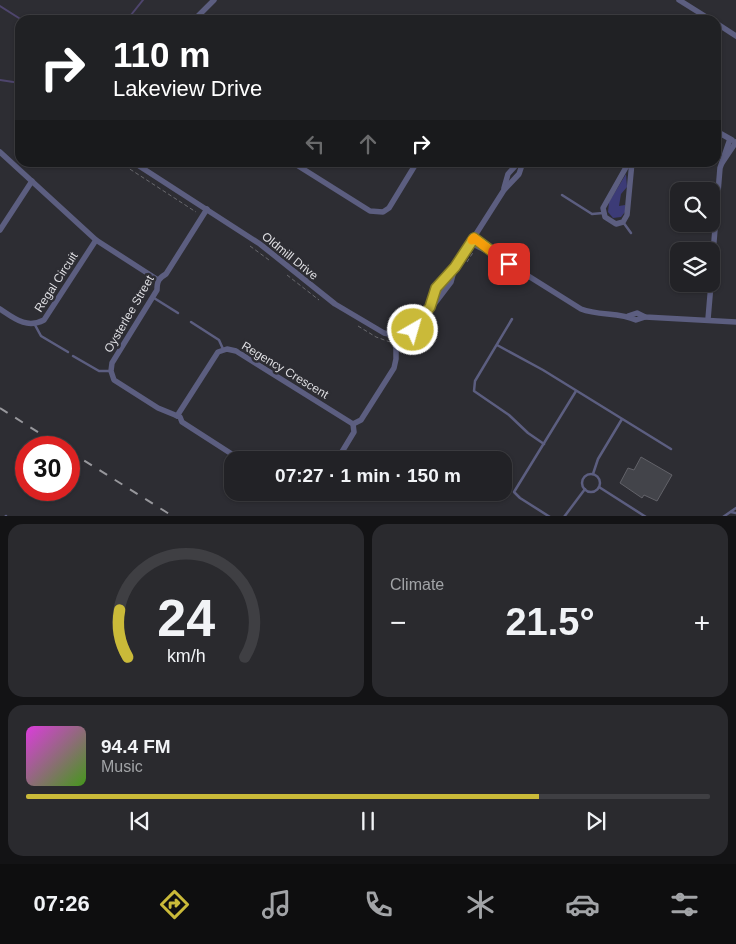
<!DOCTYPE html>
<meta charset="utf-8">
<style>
body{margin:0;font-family:Arial,sans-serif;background:#2a2a2e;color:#f1f3f6;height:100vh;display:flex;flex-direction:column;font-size:19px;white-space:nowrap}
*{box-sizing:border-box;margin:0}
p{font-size:16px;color:#a2a4a7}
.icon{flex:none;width:28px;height:28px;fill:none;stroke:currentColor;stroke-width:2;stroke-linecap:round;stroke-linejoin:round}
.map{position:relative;height:516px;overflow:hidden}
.sheet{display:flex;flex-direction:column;gap:8px;padding:8px;background:#131315;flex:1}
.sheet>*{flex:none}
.hud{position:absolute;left:15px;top:15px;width:706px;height:152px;border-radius:15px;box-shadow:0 1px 4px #0004,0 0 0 1px #3f3f43;background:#202124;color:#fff;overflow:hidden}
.fabs{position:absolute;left:670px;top:182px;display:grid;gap:10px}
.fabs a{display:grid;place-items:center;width:50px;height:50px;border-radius:10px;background:#222226;box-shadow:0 1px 4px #0004,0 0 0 1px #3f3f43;font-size:25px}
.speed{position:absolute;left:15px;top:436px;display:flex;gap:10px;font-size:25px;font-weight:700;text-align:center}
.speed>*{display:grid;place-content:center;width:65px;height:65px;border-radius:50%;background:#222226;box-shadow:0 1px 4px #0004,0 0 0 1px #3f3f43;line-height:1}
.speed .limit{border:8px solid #d22;background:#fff;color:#111}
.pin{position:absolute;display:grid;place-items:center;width:42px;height:42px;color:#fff;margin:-21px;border-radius:10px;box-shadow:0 2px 8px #0006}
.me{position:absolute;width:55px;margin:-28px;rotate:38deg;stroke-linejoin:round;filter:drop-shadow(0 0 4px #0008)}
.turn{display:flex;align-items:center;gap:18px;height:105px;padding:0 15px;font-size:22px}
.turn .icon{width:65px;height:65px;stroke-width:2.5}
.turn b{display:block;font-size:35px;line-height:42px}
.lanes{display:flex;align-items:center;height:48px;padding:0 15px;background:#0003;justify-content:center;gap:25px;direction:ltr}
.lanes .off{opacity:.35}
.big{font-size:38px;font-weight:600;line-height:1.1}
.sheet .card{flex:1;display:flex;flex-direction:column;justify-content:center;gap:8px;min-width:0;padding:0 18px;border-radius:15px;background:#2a2a2e}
.sheet .dial{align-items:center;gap:0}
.dial svg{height:130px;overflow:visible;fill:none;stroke:#3f3f43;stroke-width:7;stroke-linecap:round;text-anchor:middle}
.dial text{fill:#f1f3f6;stroke:none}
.song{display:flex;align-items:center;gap:15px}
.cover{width:60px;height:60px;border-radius:8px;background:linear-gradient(135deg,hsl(300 70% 55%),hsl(100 70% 35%))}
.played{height:5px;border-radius:2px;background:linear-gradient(90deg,#caba39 75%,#3f3f43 75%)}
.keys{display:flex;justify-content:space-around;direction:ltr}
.heat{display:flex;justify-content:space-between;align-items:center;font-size:28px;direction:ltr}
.sheet .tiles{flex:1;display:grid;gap:8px;grid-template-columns:1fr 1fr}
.card:last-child{grid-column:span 2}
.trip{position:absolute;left:224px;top:451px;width:288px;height:50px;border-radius:15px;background:#222226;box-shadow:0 1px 4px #0004,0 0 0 1px #3f3f43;font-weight:600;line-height:50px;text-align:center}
.dock{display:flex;height:80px;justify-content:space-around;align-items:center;background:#0e0e0f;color:#a2a4a7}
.dock .icon{width:35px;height:35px}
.dock .active{color:#caba39}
.dock b{font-size:22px;color:#f1f3f6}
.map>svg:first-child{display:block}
</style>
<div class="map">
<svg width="736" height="517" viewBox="0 0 736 517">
<rect width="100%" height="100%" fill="#2d2d33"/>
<polygon fill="#3c3b77" points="626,174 627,187 621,194 619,206 625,205 625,212 621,217 613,218 608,212 609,202"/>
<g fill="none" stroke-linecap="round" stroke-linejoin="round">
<g stroke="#4e456d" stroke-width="2">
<polyline points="0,6 22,20"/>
<polyline points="127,20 143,0"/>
<polyline points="0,80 20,83"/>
</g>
</g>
<polygon fill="#43444a" stroke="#626269" points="641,457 672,475 657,501 644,495 642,498 620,483 628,468 634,470"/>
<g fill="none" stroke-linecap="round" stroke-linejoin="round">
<g stroke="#68686d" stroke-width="1" stroke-dasharray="4 2.5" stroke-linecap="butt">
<polyline points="183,20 189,15"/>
<polyline points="119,162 196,212"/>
<polyline points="250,246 269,260"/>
<polyline points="467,262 474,251"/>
<polyline points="287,275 319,300"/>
<polyline points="358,326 376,337 390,342"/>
<polyline points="404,342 418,335"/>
</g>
<g stroke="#5c5e80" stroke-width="2.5">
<polyline points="562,195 592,214 603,213"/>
<polyline points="623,222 631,233"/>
<polyline points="154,298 178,313"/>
<polyline points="512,319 475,381 474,391 509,415 528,433 544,444"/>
<polyline points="191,322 219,340 223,349"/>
<polyline points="35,325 41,336 68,352"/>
<polyline points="497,345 543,370 671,449"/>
<polyline points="73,356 99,371 110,371"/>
<polyline points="593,474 598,459 622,419"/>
<circle cx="591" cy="483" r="9"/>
<polyline points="599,487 646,517"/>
<polyline points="731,512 736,513"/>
<polyline points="5,517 6,516"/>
<polyline points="550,517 520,498 514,492 576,391"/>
<polyline points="564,517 585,489"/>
<polyline points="723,517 736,508"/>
</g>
<g stroke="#5c5e80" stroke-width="5.5">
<polyline points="679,0 711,20"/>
<polyline points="194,20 214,0"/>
<polyline points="716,23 736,36"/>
<polyline points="716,131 732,140"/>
<polyline points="0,152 96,240 158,280"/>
<polyline points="133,162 260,244 335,304 384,333 398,336 416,328 451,282 455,267"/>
<polyline points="292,162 370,211 383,212 389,208 417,162"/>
<polyline points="629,162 603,208 605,217 616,224 623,222 627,215 632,162"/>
<polyline points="722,163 736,142"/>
<polyline points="504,188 508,174 519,162"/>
<path d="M 207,209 L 166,274 C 159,278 157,281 157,290 L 112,363 L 111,371 L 114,380 L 158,408 L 180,417 L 182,422 L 241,460"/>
<polyline points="0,230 32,181"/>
<path d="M 474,238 L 495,255 L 581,309 C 599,316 619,312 636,320 L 645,317"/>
<polyline points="471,243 491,253"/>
<polyline points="711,278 720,168 730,139"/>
<polyline points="432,303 436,289 455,267 504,190 519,174 523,162"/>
<path d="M 0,309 C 15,319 27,329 44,320 L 96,240"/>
<polyline points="628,316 637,313 645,317 736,322"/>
<polyline points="708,319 711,284"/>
<polyline points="177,416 218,352 227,349 236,351 353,424"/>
<polyline points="337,460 354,432 353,424 361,420 394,368 396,359 396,336"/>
<polyline points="295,492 313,492"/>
</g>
<g stroke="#97979c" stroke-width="2" stroke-dasharray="9 9" stroke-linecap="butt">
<polyline points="0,408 63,448"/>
<polyline points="69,451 174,517"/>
</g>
</g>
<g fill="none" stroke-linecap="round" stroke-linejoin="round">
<defs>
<polyline id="route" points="413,330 430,307 436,288 455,267 474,238 509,264"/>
</defs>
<use href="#route" stroke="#837925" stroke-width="12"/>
<use href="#route" stroke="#caba39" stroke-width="9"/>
<polyline stroke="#f59e0b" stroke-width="9" points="472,240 474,238 496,255"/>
</g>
<g text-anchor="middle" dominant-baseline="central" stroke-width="5" stroke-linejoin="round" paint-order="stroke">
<g font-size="12" fill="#dddde1" stroke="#2d2d33">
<text transform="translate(290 256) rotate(39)">Oldmill Drive</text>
<text transform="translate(56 282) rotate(-57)">Regal Circuit</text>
<text transform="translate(129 314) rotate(-60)">Oysterlee Street</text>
<text transform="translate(285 370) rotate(31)">Regency Crescent</text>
</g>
</g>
</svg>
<div class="fabs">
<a><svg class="icon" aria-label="search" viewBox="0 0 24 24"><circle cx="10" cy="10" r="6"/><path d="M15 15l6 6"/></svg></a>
<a><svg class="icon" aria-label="layers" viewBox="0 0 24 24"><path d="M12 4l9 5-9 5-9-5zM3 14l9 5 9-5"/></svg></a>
</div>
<div class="speed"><div class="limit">30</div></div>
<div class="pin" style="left:509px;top:264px;background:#d93025"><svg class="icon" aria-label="arrive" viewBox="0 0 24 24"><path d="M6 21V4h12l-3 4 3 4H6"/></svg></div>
<svg class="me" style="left:413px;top:330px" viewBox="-20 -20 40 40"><circle r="17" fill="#caba39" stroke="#fff" stroke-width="3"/><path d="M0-11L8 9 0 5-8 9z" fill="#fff"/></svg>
<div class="trip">07:27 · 1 min · 150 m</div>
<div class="hud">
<div class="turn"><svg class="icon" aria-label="right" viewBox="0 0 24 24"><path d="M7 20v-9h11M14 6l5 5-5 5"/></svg><div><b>110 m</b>Lakeview Drive</div></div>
<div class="lanes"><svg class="icon off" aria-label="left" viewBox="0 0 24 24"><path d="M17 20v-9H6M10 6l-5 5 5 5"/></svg><svg class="icon off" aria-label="ahead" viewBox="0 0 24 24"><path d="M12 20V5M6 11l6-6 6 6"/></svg><svg class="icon" aria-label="right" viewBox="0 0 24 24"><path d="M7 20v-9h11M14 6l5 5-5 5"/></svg></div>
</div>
</div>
<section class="sheet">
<div class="tiles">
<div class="card dial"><svg viewBox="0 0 100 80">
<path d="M14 69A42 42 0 1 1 86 69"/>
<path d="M14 69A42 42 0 0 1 9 40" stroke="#caba39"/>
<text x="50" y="56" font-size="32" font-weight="700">24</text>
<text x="50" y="72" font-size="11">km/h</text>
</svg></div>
<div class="card"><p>Climate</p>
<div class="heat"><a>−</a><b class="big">21.5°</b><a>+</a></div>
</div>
<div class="card">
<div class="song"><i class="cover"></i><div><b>94.4 FM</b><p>Music</p></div></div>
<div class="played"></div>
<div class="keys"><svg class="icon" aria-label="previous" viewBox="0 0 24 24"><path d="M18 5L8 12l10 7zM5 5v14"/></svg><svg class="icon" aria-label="pause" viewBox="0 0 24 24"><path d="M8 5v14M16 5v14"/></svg><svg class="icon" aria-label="next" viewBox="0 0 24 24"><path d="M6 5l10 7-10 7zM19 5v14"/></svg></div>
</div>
</div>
</section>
<nav class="dock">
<b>07:26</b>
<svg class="icon active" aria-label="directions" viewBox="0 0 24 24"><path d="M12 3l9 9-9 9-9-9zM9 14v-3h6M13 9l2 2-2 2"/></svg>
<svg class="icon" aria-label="music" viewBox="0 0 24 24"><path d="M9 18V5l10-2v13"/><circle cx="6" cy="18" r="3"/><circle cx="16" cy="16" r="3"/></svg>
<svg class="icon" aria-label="phone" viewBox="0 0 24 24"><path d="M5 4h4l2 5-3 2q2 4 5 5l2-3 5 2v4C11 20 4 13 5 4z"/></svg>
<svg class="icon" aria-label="climate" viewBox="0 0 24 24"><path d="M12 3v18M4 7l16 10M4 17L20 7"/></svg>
<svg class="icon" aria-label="car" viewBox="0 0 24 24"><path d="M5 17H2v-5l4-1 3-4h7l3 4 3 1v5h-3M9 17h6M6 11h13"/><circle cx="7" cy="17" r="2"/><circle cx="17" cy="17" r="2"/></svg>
<svg class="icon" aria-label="filters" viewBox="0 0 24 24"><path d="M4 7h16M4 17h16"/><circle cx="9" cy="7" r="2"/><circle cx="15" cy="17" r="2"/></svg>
</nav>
